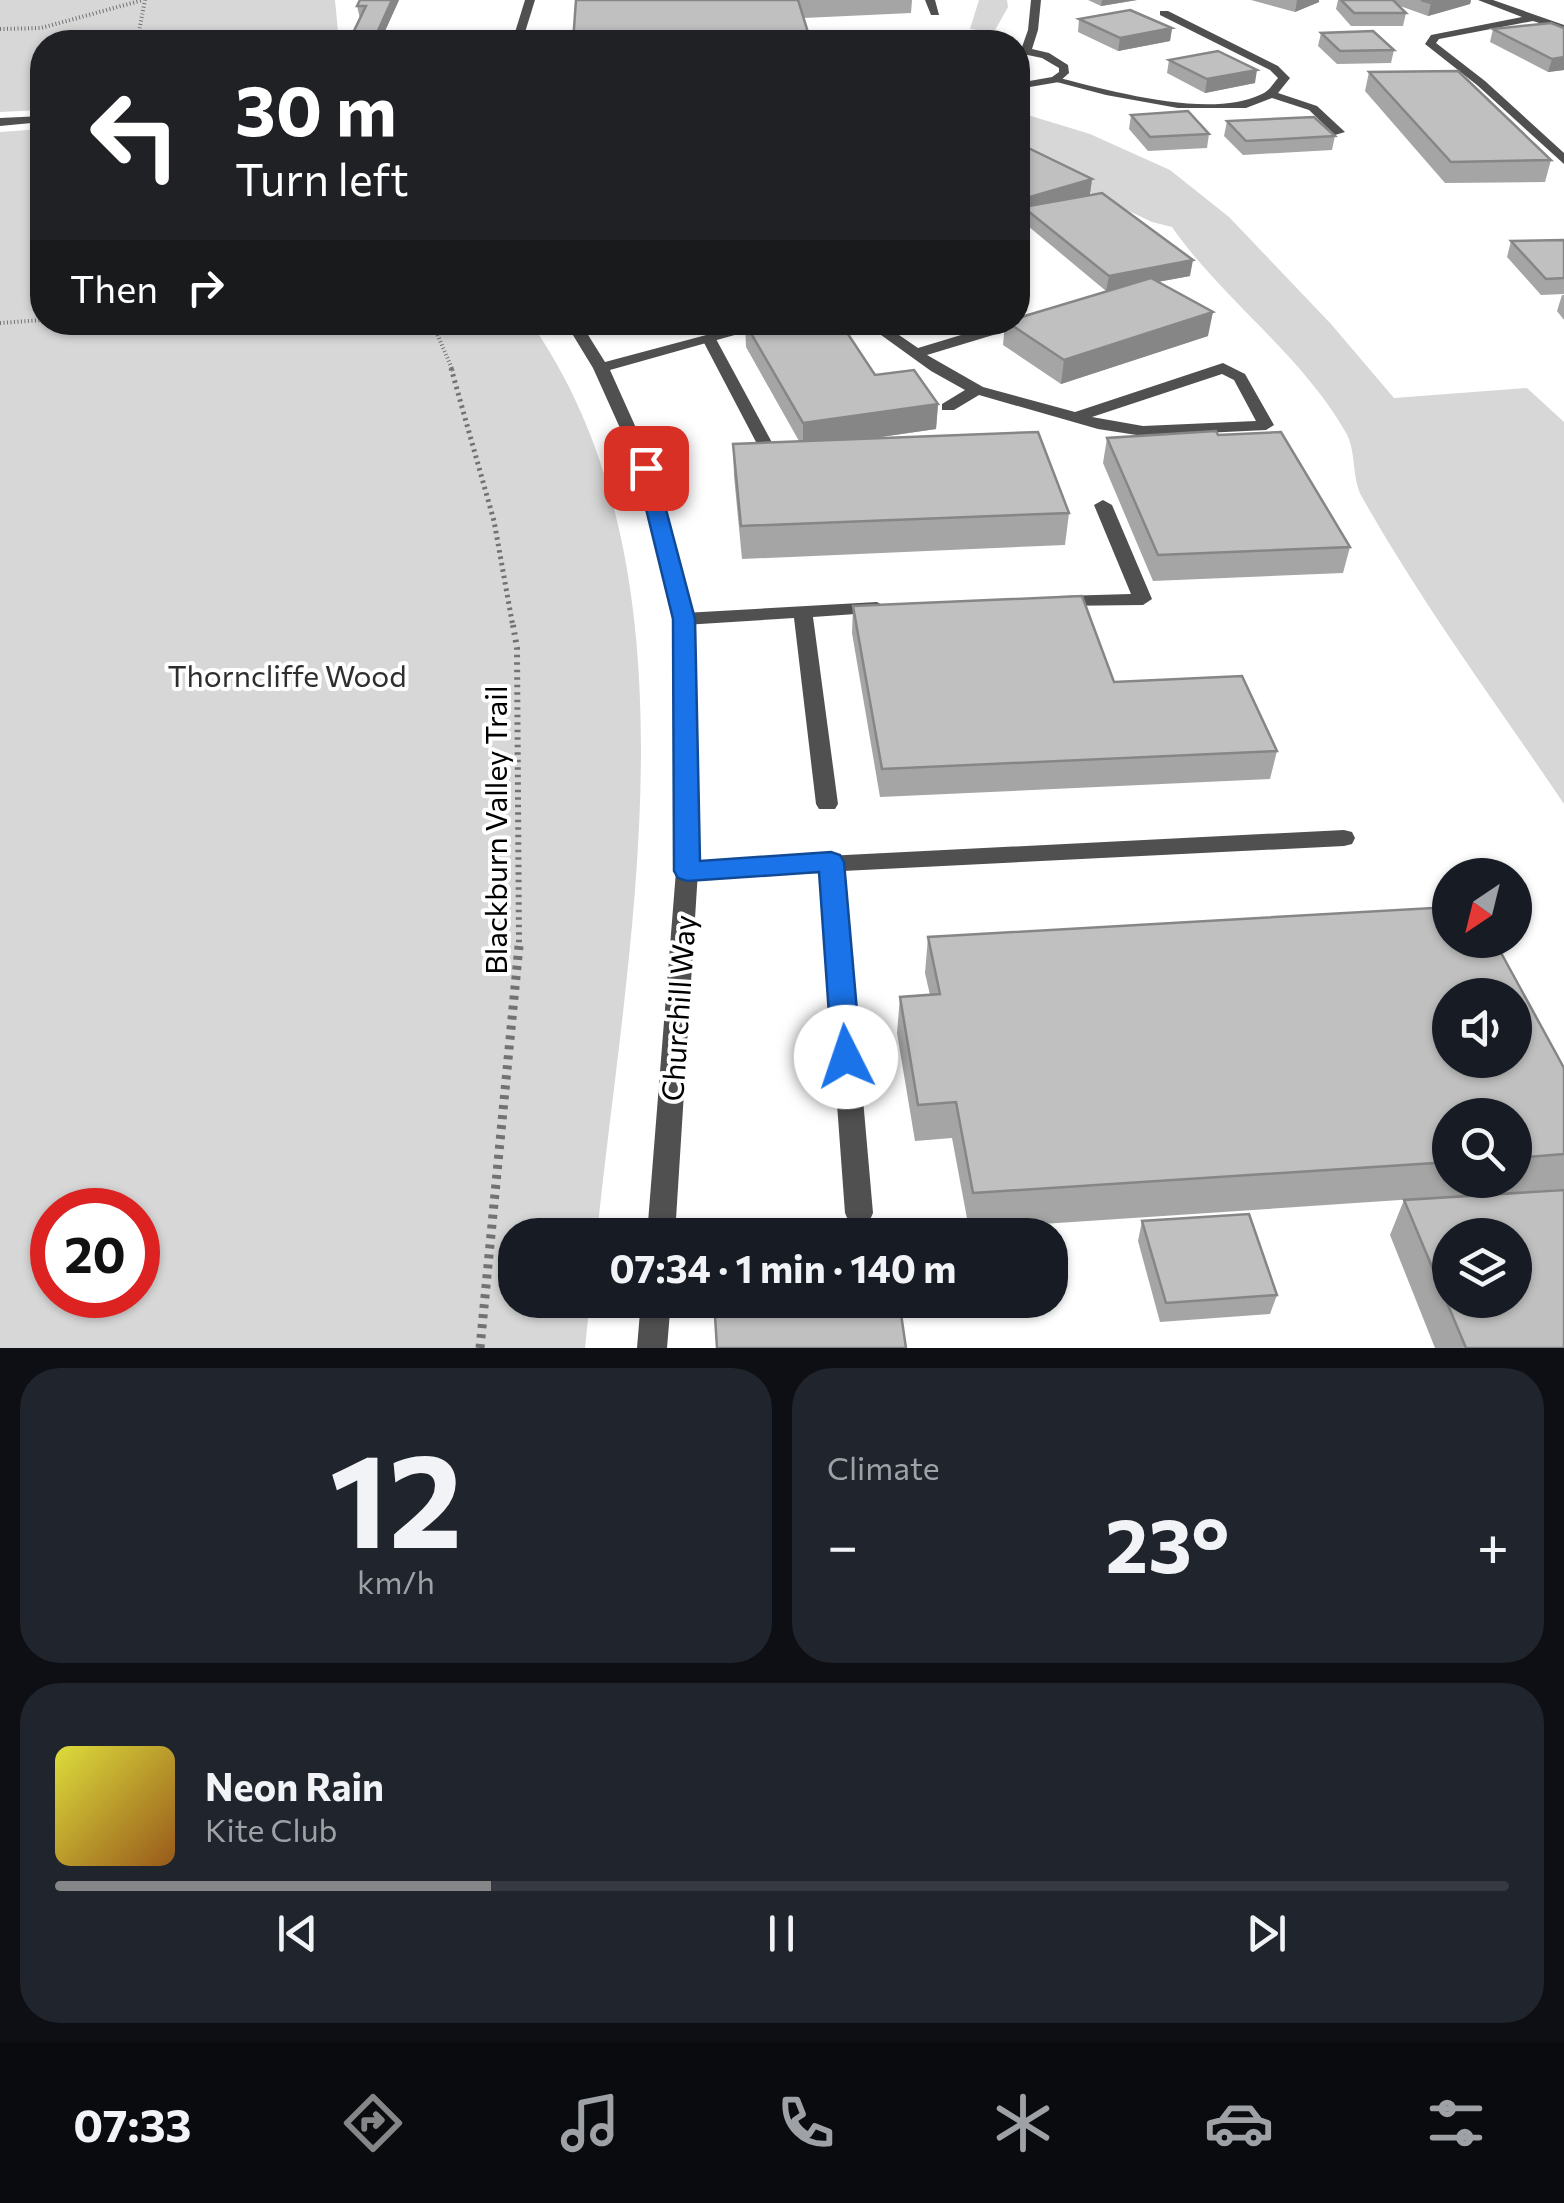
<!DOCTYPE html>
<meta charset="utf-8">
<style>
body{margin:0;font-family:Commissioner,sans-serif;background:#20242c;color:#f1f3f6;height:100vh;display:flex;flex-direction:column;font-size:38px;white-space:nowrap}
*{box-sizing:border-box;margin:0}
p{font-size:32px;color:#9ea1a6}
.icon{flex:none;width:55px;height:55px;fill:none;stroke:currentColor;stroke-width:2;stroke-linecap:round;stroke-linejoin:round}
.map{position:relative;height:1348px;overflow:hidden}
.panel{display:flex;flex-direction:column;gap:20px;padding:20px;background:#0d0f14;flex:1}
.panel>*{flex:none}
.guide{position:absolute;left:30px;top:30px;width:1000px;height:305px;border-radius:40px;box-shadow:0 2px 8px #0004;background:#202124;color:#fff;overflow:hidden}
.needle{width:65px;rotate:215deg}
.fabs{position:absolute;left:1432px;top:858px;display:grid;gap:20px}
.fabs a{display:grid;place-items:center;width:100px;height:100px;border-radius:50%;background:#171b24;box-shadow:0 2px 8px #0004;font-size:50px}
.speed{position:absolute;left:30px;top:1188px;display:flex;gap:20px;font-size:50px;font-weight:700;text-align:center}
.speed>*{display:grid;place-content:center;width:130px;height:130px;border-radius:50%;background:#171b24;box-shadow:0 2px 8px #0004;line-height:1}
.speed .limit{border:15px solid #d22;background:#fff;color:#111}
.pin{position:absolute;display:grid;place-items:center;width:85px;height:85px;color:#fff;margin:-42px;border-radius:20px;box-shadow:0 5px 15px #0006}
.me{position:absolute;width:110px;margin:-55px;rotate:356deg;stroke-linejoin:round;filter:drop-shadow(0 0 8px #0008)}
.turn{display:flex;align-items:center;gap:35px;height:210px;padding:0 40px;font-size:45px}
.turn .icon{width:130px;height:130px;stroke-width:2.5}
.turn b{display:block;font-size:70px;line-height:85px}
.then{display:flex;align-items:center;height:95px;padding:0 40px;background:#0003;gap:20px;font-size:38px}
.big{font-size:75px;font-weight:700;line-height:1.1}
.panel .tile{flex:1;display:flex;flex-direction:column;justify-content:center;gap:15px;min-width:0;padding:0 35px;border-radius:40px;background:#20242c}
.panel .dial{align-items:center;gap:0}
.dial b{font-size:130px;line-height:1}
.song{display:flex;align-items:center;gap:30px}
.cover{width:120px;height:120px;border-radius:15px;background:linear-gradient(135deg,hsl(60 70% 55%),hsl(30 70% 35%))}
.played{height:10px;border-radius:5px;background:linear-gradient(90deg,#858687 30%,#363941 30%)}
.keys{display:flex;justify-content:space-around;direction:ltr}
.heat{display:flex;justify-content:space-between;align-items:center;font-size:55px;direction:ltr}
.panel .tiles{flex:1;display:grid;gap:20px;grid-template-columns:1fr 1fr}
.tile:last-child{grid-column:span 2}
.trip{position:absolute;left:498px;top:1218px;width:570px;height:100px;border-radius:40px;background:#171b24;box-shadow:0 2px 8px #0004;font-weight:700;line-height:100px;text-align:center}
.dock{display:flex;height:160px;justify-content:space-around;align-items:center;background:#090b0e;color:#9ea1a6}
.dock .icon{width:70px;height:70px}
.dock .on{color:#858687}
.dock b{font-size:45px;color:#f1f3f6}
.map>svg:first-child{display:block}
</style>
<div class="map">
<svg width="1564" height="1348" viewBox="0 0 1564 1348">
<rect width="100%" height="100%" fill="#fff"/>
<g fill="#d7d7d7" fill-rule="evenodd">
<polygon points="0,0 335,0 339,42 42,42 42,110 0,112"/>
<polygon points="979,0 1007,0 1008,7 994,32 970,29"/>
<path d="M 1018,112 L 1090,134 L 1170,170 L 1229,217 L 1331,324 L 1394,398 L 1527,388 L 1564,422 L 1564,804 C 1496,703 1422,604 1362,497 C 1351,477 1357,450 1345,431 C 1300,353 1223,300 1172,227 L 1152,222 L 1018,158 Z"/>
<path d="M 42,129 L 42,322 L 531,323 C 707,576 626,948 597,1235 L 515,1235 L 515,1300 L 590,1300 L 585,1348 L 0,1348 L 0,132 ZM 138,1210 L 138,1295 L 52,1295 L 52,1210 Z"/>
</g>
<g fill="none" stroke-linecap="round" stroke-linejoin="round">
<g stroke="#727272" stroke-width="4" stroke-dasharray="1 2.5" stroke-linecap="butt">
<polyline points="0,29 41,28 143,0"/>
<polyline points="137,42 145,0"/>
<polyline points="432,322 453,371"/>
<polyline points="0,323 42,320"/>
</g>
<polyline stroke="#727272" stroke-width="5" stroke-dasharray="2.5 4" stroke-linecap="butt" points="451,368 494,521 513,627"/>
<polyline stroke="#727272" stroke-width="6" stroke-dasharray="2.5 5" stroke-linecap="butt" points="513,625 517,648 519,948"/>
<polyline stroke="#727272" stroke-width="9" stroke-dasharray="4 6" stroke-linecap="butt" points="480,1348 519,946"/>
<g fill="#505050" fill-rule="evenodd">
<polygon points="525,0 535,0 522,42 512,42"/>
<polygon points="925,0 935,0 939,15 931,15"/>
<path d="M 1028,316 L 1033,317 L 1033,323 L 927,355 L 983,387 L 1075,412 L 1223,363 L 1245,374 L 1274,425 L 1266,430 L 1143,436 L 1098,429 L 979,395 L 954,410 L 942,410 L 942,404 L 965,390 L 931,371 L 863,322 L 880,322 L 918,348 L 1004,322 L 1018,322 L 1018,318 ZM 1222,374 L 1234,380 L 1256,421 L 1143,426 L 1092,417 Z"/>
<polygon points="709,335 716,339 782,461 780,465 768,465 766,461 702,339"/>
<polygon points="1103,500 1112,505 1152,599 1143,605 1054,606 1052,602 1061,596 1131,594 1094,505"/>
<polygon points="877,602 887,608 884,612 813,617 838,804 835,809 819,809 816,804 794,618 684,625 674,619 684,613"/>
<polygon points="1344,830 1352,832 1355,838 1352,844 1344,846 843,871 873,1213 869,1222 859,1225 849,1222 845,1213 820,873 687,879 679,877 676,871 679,865 687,863"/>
</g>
<g fill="#505050" fill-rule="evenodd">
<polygon points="1478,0 1493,0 1564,25 1564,31 1533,21 1439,39 1436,43 1485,81 1564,153 1564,164 1477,85 1425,44 1431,35 1522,17"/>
<path d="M 1160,11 L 1168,11 L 1278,66 L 1290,78 L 1278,93 L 1317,106 L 1345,132 L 1335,135 L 1309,110 L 1272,98 L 1246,108 L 1178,108 L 1106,95 L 1049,80 L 1055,77 C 1109,90 1209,120 1262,94 C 1269,91 1273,84 1278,78 L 1270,70 L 1160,15 Z"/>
<polygon points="565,322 580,322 605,362 755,322 781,322 610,370 654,468 694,619 698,871 675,1235 647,1235 676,871 674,619 638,468 593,368"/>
<polygon points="641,1300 671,1300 667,1348 637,1348"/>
</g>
<g fill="#505050" fill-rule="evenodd">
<polygon points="1031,0 1041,0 1038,30 1032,49 1049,53 1068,65 1069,73 1059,82 1018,89 1018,83 1052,77 1059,72 1059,68 1042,58 1018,53 1018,47 1022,47 1028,30"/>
<polygon points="42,116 42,122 0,126 0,118"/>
</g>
</g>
<g fill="#a5a5a5" fill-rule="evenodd">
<polygon points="399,0 380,42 353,42 352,35 360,19 357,6"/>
<polygon points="576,0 912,0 911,13 804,18"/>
<polygon points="1088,0 1137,0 1101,6"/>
<polygon points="1251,0 1319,0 1319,2 1295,12"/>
<polygon points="1338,0 1471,0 1470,4 1428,16 1400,6 1406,13 1403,26 1351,26 1336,9"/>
<polygon points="1079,19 1172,28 1170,41 1118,51 1078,32"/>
<polygon points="1564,28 1564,70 1548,72 1490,42 1493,29"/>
<polygon points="1321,33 1394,50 1391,63 1337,64 1318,46"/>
<polygon points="1169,60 1255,83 1205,93 1167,73"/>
<polygon points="1369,72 1551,160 1545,182 1445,183 1365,91"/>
<polygon points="1131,115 1209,134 1207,148 1148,151 1129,129"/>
<polygon points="1227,121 1335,136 1332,150 1243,155 1224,136"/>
<polygon points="1018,143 1092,179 1090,195 1190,276 1158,282 1208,336 1061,384 1003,345 1005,322 1018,322 1106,291 1022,221 1018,219"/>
<polygon points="1564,240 1564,294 1541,295 1507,257 1511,241"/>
<polygon points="1562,295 1564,295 1564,320 1557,311"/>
<polygon points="745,323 875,375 938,404 936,429 868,439 1069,513 1065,545 742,559 734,476 733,444 799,441 746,347"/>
<polygon points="1218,435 1350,547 1343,573 1153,581 1103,463 1107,438"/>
<polygon points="853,606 1114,682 1277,751 1270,779 880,797 852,633"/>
<path d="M 928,937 L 1564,1068 L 1564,1189 L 969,1229 L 952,1138 L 915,1141 L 897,1033 L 900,997 L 930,995 L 925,973 ZM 1450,1115 L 1515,1115 L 1515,1180 L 1450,1180 Z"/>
<polygon points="1404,1200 1564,1348 1435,1348 1390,1235"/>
<polygon points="1142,1221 1277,1295 1270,1314 1160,1322 1138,1241"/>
</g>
<g fill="#868686">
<polygon points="392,0 399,0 380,42 377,42 376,35"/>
<polygon points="1102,0 1137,0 1101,6"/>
<polygon points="1297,0 1319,0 1319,2 1295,12"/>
<polygon points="1442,0 1471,0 1470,4 1428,16 1431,3"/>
<polygon points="1172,28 1170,41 1118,51 1120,38"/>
<polygon points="1564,57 1564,70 1548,72 1552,59"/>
<polygon points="1257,70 1255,83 1205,93 1207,79"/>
<polygon points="1092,179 1089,200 1023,207 1021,221 1023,199"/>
<polygon points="1193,260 1190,276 1106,291 1109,276"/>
<polygon points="1213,312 1208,336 1061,384 1064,360"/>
<polygon points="938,404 936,429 803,448 803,423"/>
</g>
<g fill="#c0c0c0" stroke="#868686" stroke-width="2.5" fill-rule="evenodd">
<polygon points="360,0 392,0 376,35 352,35 366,6 357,6"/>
<polygon points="576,0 798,0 811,42 573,42"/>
<polygon points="1341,0 1393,0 1406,13 1354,13"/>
<polygon points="1421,0 1442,0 1431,3"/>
<polygon points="1130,10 1172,28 1120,38 1079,19"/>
<polygon points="1551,23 1564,28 1564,57 1552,59 1493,29"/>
<polygon points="1373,31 1394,50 1340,51 1321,33"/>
<polygon points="1218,51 1257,70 1207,79 1169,60"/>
<polygon points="1458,71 1551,160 1451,162 1369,72"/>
<polygon points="1188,111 1209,134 1150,137 1131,115"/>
<polygon points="1314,117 1335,136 1246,141 1227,121"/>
<polygon points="1018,143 1092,179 1023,199 1018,197"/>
<polygon points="1102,193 1193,260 1109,276 1023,207"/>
<polygon points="1564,240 1564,278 1546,279 1511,241"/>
<polygon points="1151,278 1213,312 1064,360 1007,322 1018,322 1018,318"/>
<polygon points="751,322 840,322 875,375 914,370 938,404 803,423 745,323"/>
<polygon points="1216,431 1218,435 1281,432 1350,547 1158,555 1107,438"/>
<polygon points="1038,432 1069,513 741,526 733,444"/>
<polygon points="1082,596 1114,682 1242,676 1277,751 882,769 853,606"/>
<path d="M 1450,907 L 1450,940 L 1494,940 L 1564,1068 L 1564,1154 L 1515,1158 L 1515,1115 L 1450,1115 L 1450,1162 L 973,1193 L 956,1102 L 918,1105 L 900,997 L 940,994 L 928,937 ZM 1450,995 L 1515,995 L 1515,1060 L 1450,1060 Z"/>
<path d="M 1564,1190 L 1564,1348 L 1466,1348 L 1404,1200 ZM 1450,1235 L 1515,1235 L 1515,1300 L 1450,1300 Z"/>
<polygon points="1249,1214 1277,1295 1166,1303 1142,1221"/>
<polygon points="714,1300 899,1300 906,1348 717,1348"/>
</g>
<polygon fill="#1a73e8" stroke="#114b97" stroke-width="2.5" points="646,462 655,468 695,619 700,861 831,852 840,855 844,862 861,1057 857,1065 846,1069 836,1065 832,1057 819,872 687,881 678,878 674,871 673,619 636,468"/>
<g text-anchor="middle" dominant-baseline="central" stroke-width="8" stroke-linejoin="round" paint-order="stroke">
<g font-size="30" fill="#2e2e2e" stroke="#fff">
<text x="287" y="674">Thorncliffe Wood</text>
</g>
<g font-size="30" fill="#000" stroke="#fff">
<text transform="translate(494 830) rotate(-90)">Blackburn Valley Trail</text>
<text transform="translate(677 1008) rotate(-86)">Churchill Way</text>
</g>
</g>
</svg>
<div class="fabs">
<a><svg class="needle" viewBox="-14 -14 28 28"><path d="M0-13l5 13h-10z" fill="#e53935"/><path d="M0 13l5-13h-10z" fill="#9ea1a6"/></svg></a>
<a><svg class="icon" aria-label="sound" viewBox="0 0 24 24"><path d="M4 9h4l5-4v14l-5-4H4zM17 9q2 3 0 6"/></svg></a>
<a><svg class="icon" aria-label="search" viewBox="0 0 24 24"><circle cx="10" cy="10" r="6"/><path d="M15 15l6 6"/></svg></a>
<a><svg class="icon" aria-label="layers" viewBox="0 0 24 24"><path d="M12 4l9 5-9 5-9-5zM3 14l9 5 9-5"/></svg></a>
</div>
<div class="speed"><div class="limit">20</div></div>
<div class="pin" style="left:646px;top:468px;background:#d93025"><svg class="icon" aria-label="arrive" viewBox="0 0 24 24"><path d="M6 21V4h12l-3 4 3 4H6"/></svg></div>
<svg class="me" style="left:846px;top:1057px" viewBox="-20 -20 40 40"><circle r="19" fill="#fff"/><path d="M0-13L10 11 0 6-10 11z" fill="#1a73e8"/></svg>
<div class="trip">07:34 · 1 min · 140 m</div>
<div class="guide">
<div class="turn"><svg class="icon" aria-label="left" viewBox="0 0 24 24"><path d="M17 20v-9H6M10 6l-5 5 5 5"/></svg><div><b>30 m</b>Turn left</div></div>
<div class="then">Then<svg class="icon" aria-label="right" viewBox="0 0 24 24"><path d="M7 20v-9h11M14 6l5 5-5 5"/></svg></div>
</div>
</div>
<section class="panel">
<div class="tiles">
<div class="tile dial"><b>12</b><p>km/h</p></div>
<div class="tile"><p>Climate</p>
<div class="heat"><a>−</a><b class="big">23°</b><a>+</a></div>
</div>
<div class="tile">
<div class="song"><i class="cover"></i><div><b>Neon Rain</b><p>Kite Club</p></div></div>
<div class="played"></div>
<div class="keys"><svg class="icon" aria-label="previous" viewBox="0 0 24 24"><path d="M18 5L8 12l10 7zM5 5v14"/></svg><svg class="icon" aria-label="pause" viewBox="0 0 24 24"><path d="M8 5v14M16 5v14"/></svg><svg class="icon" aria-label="next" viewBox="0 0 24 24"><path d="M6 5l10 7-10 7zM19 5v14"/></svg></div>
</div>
</div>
</section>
<nav class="dock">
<b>07:33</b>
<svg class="icon on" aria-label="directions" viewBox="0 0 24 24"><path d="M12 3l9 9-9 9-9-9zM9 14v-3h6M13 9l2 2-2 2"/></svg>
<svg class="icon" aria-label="music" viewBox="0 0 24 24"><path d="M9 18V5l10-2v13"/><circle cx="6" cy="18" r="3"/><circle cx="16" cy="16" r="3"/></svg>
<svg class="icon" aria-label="phone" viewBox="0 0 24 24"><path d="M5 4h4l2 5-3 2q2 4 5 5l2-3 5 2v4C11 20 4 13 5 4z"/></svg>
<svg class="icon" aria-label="climate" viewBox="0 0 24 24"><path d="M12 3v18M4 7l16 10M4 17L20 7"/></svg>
<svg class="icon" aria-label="car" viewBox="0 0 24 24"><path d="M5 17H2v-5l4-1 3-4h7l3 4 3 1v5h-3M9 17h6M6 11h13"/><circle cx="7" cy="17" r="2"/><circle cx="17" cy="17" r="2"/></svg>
<svg class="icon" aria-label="filters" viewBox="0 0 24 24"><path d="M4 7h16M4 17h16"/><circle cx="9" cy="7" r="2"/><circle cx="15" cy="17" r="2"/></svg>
</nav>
